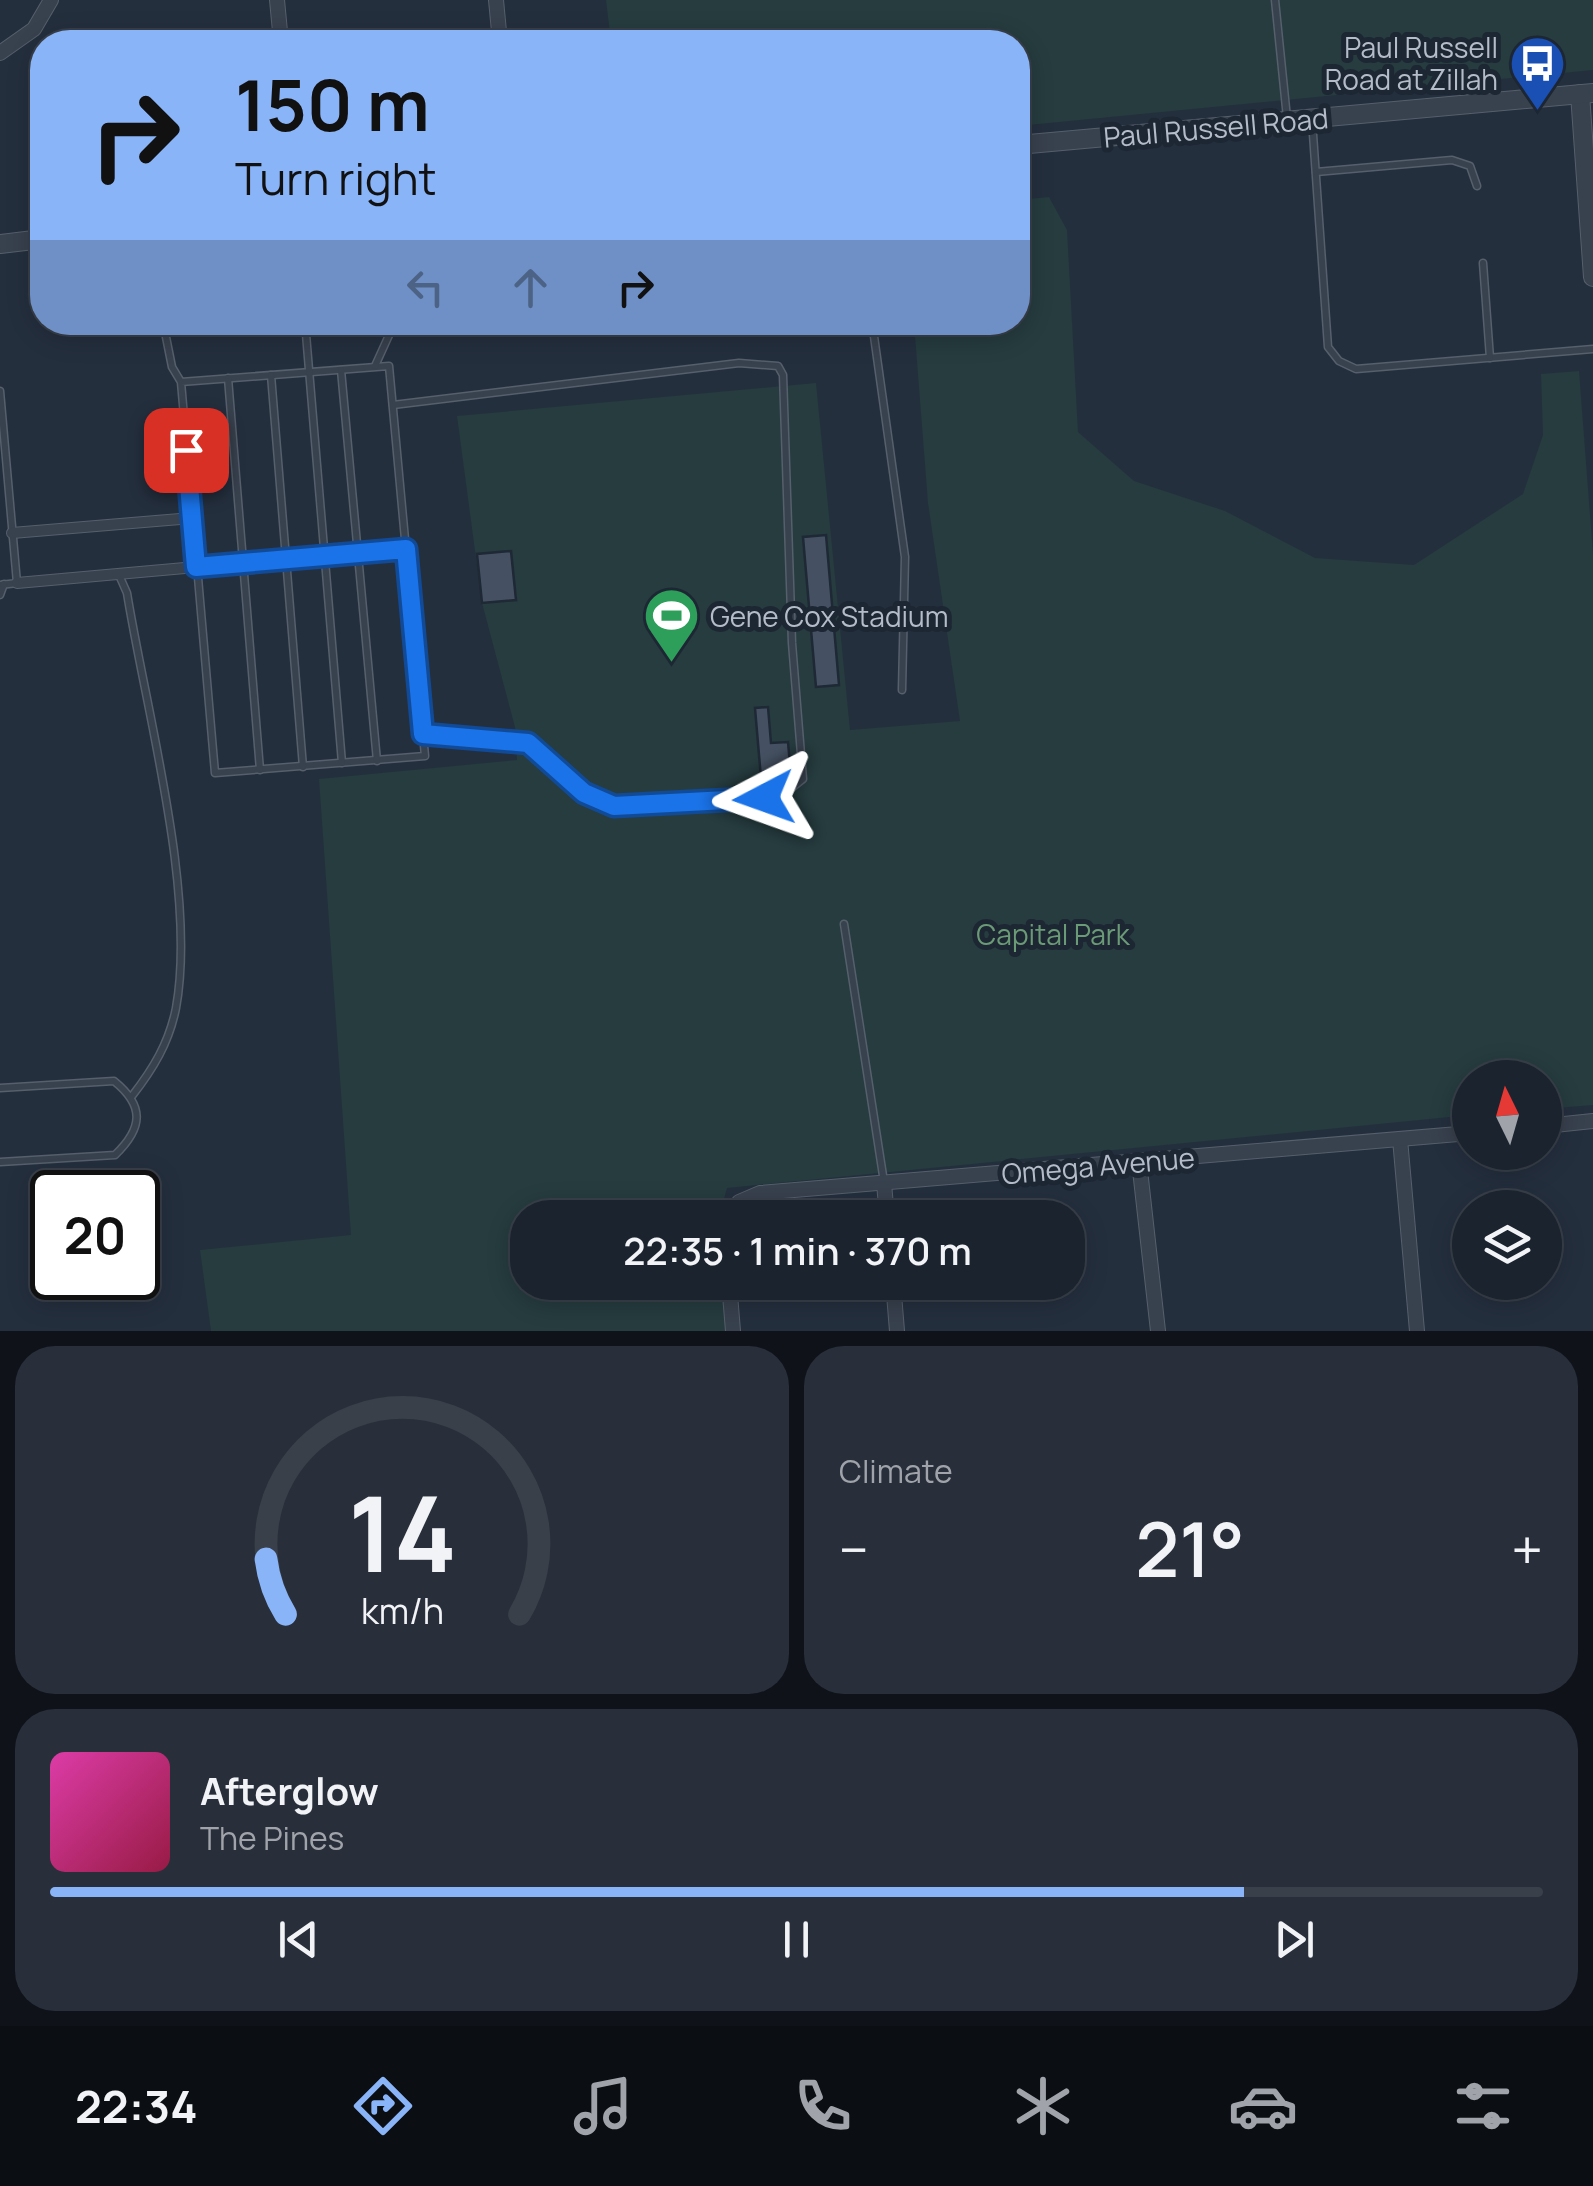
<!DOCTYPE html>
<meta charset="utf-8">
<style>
body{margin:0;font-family:Manrope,sans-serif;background:#282f3a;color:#f1f3f6;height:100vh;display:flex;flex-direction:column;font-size:38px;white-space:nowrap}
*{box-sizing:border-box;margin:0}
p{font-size:32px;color:#a0a4aa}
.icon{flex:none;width:55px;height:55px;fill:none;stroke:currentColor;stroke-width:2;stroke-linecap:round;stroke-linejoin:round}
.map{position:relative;height:1331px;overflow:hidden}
.side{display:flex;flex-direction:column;gap:15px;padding:15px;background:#0f1319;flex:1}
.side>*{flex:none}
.hud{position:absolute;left:30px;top:30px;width:1000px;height:305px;border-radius:40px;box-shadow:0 5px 25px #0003,0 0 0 2px #39404a;background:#8ab4f8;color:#111;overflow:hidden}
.needle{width:65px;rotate:355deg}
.controls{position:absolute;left:1452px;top:1060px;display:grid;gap:20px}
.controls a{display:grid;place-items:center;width:110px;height:110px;border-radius:50%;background:#1b232e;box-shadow:0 5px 25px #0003,0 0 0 2px #39404a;font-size:50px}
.speed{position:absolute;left:30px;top:1170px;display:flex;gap:20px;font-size:50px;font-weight:700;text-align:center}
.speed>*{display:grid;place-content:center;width:130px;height:130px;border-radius:50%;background:#1b232e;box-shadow:0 5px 25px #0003,0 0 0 2px #39404a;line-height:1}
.speed .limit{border:5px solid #111;border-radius:15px;background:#fff;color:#111}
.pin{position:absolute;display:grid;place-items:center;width:85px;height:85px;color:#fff;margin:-42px;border-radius:20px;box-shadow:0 5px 15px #0006}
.me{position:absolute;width:110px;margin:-55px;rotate:266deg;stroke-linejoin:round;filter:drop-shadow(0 0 8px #0008)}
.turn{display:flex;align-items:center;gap:35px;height:210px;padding:0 40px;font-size:45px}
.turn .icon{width:130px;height:130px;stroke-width:2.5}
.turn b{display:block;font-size:70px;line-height:85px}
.lanes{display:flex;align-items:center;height:95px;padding:0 40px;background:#0003;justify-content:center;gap:50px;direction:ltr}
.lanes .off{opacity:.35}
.big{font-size:75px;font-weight:600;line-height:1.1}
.side .widget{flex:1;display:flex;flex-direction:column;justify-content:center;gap:15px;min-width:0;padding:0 35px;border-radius:40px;background:#282f3a}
.side .dial{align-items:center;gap:0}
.dial svg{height:260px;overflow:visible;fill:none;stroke:#39404a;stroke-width:7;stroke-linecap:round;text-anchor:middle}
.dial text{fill:#f1f3f6;stroke:none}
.song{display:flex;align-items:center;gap:30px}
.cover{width:120px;height:120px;border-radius:15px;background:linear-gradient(135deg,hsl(320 70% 55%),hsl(340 70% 35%))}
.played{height:10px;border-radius:5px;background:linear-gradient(90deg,#8ab4f8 80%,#39404a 80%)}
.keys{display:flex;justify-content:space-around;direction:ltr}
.heat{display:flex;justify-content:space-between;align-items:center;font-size:55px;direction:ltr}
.side .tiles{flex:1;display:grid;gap:15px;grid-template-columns:1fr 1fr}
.widget:last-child{grid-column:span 2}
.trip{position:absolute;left:510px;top:1200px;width:575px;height:100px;border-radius:40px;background:#1b232e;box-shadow:0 5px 25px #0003,0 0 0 2px #39404a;font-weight:600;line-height:100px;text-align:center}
.tab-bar{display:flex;height:160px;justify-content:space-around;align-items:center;background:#0b0e12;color:#a0a4aa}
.tab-bar .icon{width:70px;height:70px}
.tab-bar .selected{color:#8ab4f8}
.tab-bar b{font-size:45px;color:#f1f3f6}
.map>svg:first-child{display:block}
</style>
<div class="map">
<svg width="1593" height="1331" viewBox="0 0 1593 1331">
<rect width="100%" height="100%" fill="#242f3e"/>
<g fill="#263c3f">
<polygon points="606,0 1593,0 1593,70 1018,126 1018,42 611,42"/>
<polygon points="1049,197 1067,230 1078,432 1134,481 1225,511 1315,558 1414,565 1523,494 1543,435 1541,374 1579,371 1593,554 1593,1105 1545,1109 1545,1078 1470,1078 1470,1115 727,1188 719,1217 528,1218 528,1282 724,1283 727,1331 211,1331 200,1250 351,1235 319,779 517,760 515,727 482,603 457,416 816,383 850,730 960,721 928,503 914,323 1018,322 1018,200"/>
</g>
<g fill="#455162" stroke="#1f2835" stroke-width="2.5">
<polygon points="826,535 839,685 816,687 803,537"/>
<polygon points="511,551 516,600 482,603 477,554"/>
<polygon points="768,707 771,743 788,742 791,776 761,778 755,708"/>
</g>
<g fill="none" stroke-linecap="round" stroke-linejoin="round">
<defs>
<g id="service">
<polyline points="1275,0 1287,118"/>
<polyline points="1312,120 1328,347 1339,361 1356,369 1593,349"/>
<polyline points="1316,172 1452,160 1470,166 1477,186"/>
<polyline points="1483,263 1490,358"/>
<polyline points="163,322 172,367 181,382 215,773 425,756 389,366 181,382"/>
<polyline points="305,322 342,763"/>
<polyline points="872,322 905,557 902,690"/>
<polyline points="375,366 395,322"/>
<polyline points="341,370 377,761"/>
<polyline points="271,375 303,767"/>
<polyline points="228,378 260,770"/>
<polyline points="0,391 17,583 0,585"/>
<polyline points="393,405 739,363 778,366 783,375 792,643 803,779 788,791 764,798 614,806 583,793 528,743 423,734"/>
<polyline points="196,567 406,549"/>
<path d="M 119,575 L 127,593 C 146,711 197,893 176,1008 C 169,1043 153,1069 132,1096"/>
<polyline points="0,595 4,584"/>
<polyline points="844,924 884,1182"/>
<path d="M 0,1088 L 114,1081 C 145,1106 143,1128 115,1155 L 0,1162"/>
</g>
<g id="pedestrian">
<polyline points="12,533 192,518"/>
<polyline points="17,583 196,567"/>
</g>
<g id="minor">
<polyline points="277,0 281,42"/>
<polyline points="496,0 500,42"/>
<polyline points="0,53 34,29 51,0"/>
<polyline points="1545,1126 1593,1121"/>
<polyline points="1400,1139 1417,1331"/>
<polyline points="1139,1161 1158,1331"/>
<polyline points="884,1183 887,1218"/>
<polyline points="728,1218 739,1202 760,1193 1470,1133"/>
<polyline points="729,1282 733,1331"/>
<polyline points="893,1282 897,1331"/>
</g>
<g id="tertiary">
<polyline points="1580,94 1593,277"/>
<polyline points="1018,145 1593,93"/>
<polyline points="0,244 42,239"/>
</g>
</defs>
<use href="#service" stroke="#565f6c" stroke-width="9"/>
<use href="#pedestrian" stroke="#565f6c" stroke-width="12"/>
<use href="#minor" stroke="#565f6c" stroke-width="16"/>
<use href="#tertiary" stroke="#565f6c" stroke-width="20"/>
<use href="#service" stroke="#38414e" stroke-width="6"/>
<use href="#pedestrian" stroke="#38414e" stroke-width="10"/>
<use href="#minor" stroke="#38414e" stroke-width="14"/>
<use href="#tertiary" stroke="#38414e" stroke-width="18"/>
</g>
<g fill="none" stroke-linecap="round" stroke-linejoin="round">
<defs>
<polyline id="route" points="186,450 196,567 406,549 423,734 528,743 584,793 614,806 764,798"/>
</defs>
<use href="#route" stroke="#114b97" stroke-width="25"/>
<use href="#route" stroke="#1a73e8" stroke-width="18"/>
</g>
<defs>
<symbol id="bus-pin" viewBox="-11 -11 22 30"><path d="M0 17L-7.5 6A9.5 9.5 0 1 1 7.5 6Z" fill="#1a4fb4" stroke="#1d2633"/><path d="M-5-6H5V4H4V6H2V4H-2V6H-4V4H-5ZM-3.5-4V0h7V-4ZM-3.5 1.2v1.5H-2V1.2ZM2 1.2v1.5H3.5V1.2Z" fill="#fff"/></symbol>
<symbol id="stadium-pin" viewBox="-11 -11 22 30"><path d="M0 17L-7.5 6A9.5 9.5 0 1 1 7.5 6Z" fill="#2e9e5b" stroke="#1d2633"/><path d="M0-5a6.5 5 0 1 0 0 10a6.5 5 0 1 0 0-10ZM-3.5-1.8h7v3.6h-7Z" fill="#fff"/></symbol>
</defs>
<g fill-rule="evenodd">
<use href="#bus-pin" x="1506" y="32" width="63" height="86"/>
<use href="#stadium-pin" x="640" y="584" width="63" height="86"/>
</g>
<g text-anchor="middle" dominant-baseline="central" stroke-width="10" stroke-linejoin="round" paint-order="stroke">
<g font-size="28" fill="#b4bcc9" stroke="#1d2633" text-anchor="end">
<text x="1498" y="47">Paul Russell<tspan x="1498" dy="32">Road at Zillah</tspan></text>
<text x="710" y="616" text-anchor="start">Gene Cox Stadium</text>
</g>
<g font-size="28" fill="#b4bcc9" stroke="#1d2633">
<text transform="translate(1216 127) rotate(-5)">Paul Russell Road</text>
<text transform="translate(1098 1165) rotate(-5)">Omega Avenue</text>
</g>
<g font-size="28" fill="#6b9a76" stroke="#1d2633">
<text x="1053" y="934">Capital Park</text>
</g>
</g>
</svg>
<div class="controls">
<a><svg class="needle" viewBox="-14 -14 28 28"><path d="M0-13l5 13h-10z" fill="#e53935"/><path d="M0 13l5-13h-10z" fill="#a0a4aa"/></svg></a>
<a><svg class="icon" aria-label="layers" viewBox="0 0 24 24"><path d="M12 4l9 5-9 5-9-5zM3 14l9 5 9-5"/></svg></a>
</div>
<div class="speed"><div class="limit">20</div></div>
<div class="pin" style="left:186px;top:450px;background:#d93025"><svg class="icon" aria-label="arrive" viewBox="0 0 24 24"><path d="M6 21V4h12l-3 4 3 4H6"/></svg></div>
<svg class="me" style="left:764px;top:798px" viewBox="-20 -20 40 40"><path d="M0-17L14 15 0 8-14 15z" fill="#1a73e8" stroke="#fff" stroke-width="4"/></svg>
<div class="trip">22:35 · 1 min · 370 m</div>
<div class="hud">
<div class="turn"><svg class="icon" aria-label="right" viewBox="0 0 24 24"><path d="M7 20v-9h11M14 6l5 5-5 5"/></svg><div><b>150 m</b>Turn right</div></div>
<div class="lanes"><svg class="icon off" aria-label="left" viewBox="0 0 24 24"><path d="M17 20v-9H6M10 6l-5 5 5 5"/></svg><svg class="icon off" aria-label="ahead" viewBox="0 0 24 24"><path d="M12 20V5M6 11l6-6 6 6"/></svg><svg class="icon" aria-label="right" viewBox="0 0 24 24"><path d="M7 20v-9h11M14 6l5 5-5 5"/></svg></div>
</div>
</div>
<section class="side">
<div class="tiles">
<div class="widget dial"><svg viewBox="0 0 100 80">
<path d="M14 69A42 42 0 1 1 86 69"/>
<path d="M14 69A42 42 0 0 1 8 52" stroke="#8ab4f8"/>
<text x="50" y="56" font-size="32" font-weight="700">14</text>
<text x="50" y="72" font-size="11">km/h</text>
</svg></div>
<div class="widget"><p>Climate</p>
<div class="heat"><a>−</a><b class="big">21°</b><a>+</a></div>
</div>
<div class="widget">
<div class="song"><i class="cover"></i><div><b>Afterglow</b><p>The Pines</p></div></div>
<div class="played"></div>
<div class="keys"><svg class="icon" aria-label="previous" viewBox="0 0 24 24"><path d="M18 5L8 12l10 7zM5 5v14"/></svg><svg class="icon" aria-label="pause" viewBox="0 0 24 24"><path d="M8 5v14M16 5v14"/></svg><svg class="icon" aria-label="next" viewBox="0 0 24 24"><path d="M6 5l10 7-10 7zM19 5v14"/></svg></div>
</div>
</div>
</section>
<nav class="tab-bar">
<b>22:34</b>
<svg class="icon selected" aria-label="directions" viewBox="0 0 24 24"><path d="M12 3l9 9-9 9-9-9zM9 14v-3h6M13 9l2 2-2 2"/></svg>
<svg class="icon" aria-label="music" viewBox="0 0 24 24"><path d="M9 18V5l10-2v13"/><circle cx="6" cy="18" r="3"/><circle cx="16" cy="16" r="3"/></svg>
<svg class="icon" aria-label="phone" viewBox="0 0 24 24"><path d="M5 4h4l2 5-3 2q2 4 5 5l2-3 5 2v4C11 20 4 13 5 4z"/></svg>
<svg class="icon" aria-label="climate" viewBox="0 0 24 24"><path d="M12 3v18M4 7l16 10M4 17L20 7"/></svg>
<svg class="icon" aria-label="car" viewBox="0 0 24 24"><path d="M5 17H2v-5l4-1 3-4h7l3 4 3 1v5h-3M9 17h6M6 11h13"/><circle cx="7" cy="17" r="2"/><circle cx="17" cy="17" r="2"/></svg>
<svg class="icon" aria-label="filters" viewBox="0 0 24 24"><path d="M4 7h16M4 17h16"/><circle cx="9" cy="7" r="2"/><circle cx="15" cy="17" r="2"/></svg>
</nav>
